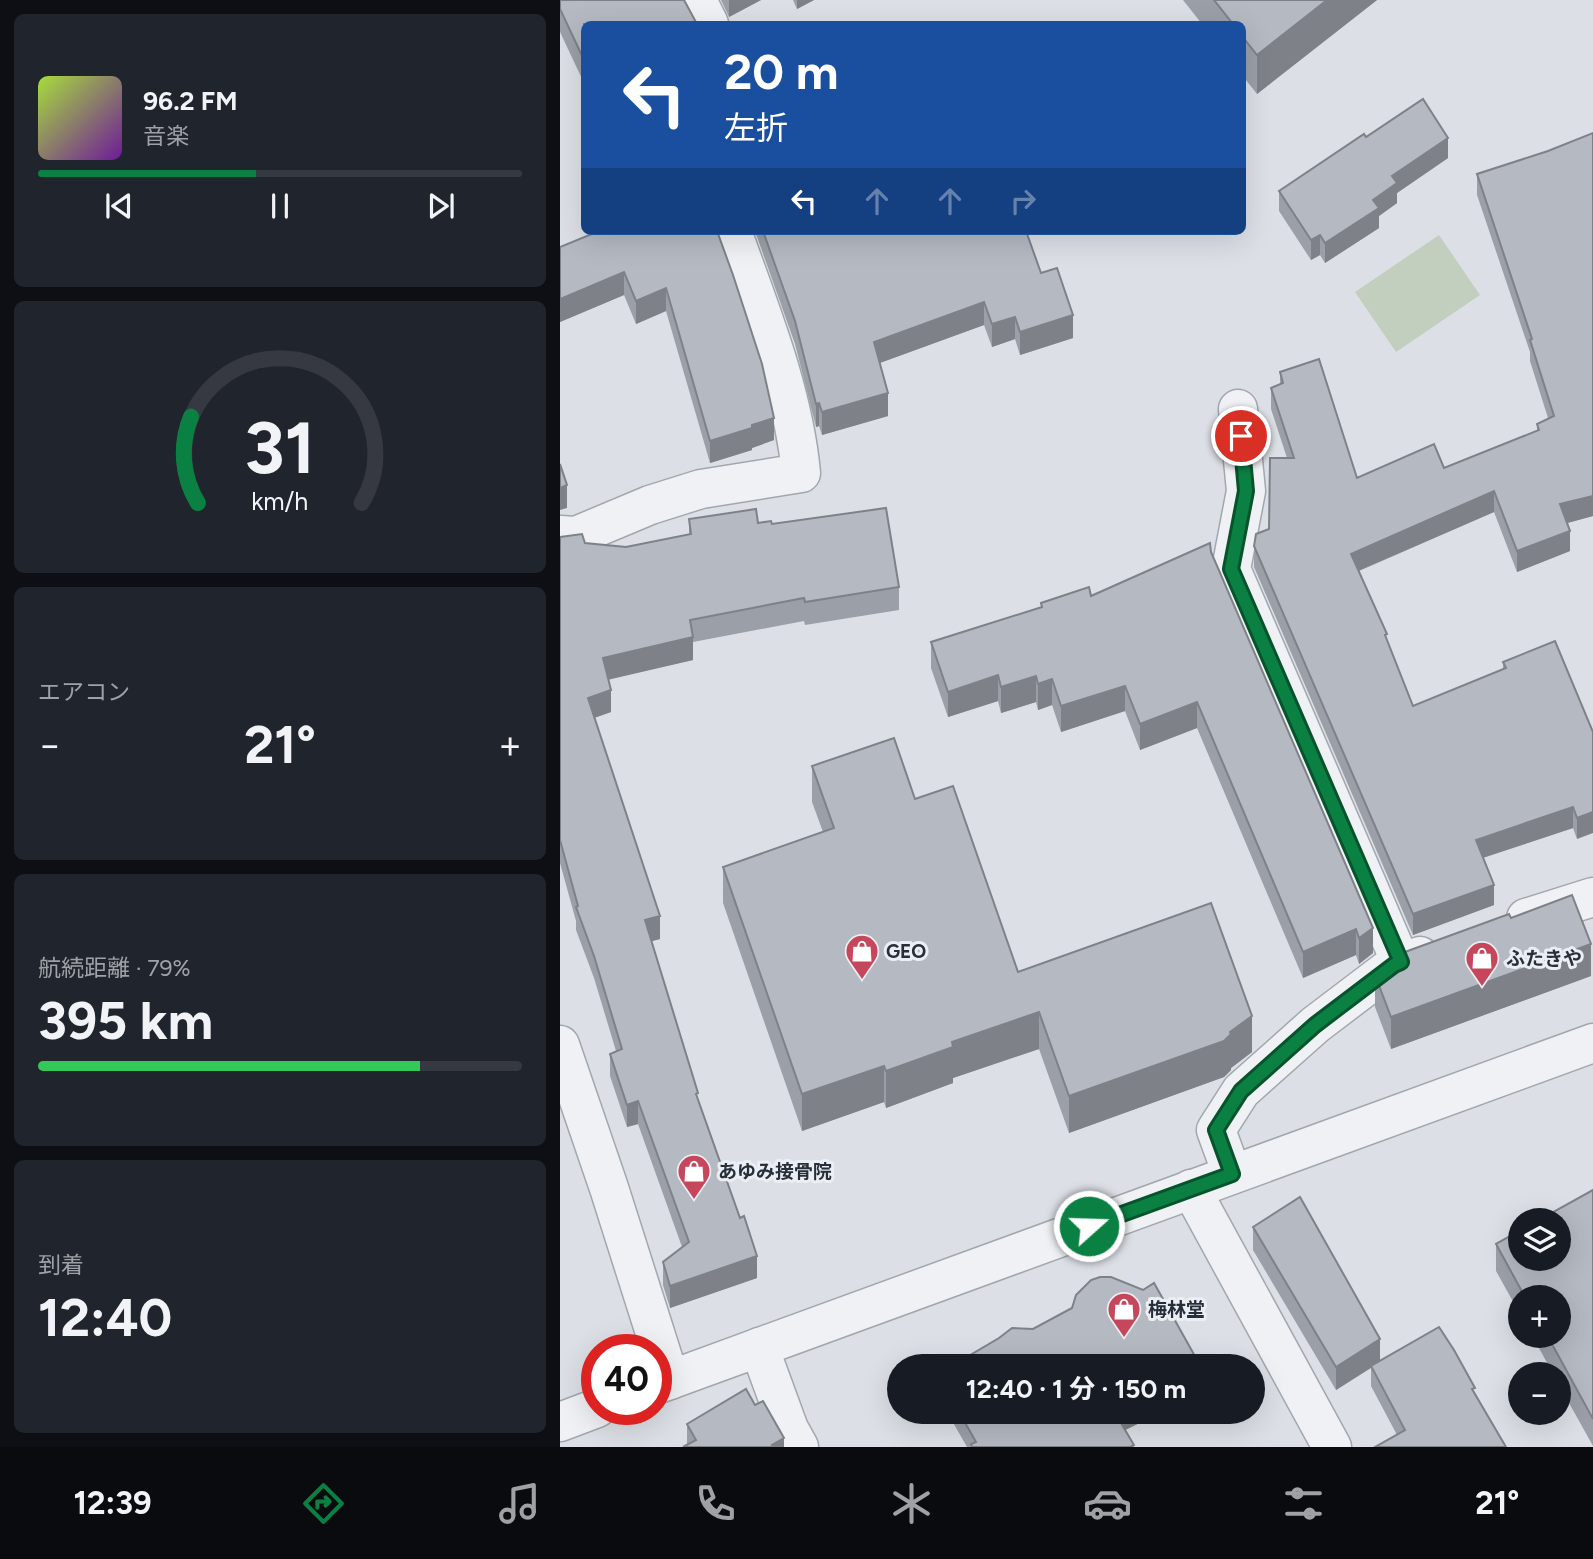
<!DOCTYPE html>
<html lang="ja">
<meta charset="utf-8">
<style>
body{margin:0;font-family:Figtree,"Noto Sans JP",sans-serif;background:#20242c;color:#f1f3f6;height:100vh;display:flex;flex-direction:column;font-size:26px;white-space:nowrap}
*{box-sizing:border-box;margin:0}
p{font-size:23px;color:#9ea1a6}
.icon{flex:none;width:38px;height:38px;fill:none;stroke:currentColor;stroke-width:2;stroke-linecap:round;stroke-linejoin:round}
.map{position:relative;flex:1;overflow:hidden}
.sheet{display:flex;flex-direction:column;gap:14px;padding:14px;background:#0d0f14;width:560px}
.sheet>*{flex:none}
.guide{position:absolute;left:21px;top:21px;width:665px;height:214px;border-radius:10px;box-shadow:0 7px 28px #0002;background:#1a4fa0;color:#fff;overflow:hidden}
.fabs{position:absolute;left:948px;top:1208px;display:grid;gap:14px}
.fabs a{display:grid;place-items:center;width:63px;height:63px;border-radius:50%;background:#171b24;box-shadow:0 7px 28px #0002;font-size:35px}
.speed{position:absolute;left:21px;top:1334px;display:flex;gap:14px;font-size:35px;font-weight:700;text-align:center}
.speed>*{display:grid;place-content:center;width:91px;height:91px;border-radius:50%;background:#171b24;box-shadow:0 7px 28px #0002;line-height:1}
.speed .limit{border:10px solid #d22;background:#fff;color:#111}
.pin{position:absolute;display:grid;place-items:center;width:60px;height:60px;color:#fff;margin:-30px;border:4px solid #fff;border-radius:50%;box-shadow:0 2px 7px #0007}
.me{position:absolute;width:77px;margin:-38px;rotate:70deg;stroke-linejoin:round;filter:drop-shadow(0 0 5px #0008)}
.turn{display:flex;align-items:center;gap:24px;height:147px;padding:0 28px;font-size:32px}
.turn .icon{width:91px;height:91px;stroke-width:2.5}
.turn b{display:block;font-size:49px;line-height:60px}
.lanes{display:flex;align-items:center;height:66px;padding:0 28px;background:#0003;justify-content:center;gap:35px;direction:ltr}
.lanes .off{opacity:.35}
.big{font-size:52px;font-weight:700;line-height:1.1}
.sheet .widget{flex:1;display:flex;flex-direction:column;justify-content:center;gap:10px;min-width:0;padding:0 24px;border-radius:10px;background:#20242c}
.sheet .dial{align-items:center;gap:0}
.dial svg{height:182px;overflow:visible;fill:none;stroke:#363941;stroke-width:7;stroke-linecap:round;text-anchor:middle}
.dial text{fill:#f1f3f6;stroke:none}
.song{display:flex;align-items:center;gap:21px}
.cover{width:84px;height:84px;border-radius:10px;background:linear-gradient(135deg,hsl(80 70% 55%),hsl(280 70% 35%))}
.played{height:7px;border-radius:4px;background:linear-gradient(90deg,#0b8043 45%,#363941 45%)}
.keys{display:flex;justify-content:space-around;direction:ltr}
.heat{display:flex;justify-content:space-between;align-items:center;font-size:38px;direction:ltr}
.charge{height:10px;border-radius:5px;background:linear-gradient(90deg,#34c759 79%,#363941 0)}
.trip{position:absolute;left:327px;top:1354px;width:378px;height:70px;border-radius:35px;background:#171b24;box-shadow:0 7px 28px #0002;font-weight:700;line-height:70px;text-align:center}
.menu{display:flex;height:112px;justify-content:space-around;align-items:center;background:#090b0e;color:#9ea1a6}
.menu .icon{width:49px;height:49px}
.menu .selected{color:#0b8043}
.menu b{font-size:32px;color:#f1f3f6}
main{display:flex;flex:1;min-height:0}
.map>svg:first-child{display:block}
</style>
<main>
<section class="sheet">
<div class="widget">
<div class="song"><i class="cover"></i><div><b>96.2 FM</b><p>音楽</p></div></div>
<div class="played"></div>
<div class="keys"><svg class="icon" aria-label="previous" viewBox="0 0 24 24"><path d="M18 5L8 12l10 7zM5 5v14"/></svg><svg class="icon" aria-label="pause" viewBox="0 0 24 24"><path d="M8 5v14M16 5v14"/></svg><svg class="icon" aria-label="next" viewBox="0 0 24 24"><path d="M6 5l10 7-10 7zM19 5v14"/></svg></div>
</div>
<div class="widget dial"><svg viewBox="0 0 100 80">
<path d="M14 69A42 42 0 1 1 86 69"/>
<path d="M14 69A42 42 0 0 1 11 31" stroke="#0b8043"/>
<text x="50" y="56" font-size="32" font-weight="700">31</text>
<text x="50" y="72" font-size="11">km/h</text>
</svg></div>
<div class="widget"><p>エアコン</p>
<div class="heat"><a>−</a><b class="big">21°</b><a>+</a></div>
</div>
<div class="widget"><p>航続距離 · 79%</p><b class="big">395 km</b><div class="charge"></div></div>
<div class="widget"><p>到着</p><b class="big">12:40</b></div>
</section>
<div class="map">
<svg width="1033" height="1447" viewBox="0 0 1033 1447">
<rect width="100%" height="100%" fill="#dce0e6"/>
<polygon fill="#c3cfbe" points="879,235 920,295 836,352 795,292"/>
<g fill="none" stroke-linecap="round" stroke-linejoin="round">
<defs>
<g id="minor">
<polyline points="137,0 149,24"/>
<polyline points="678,409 686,491 671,569 841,963"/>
<path d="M 0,535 L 16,536 L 90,505 L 141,489 L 241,473 C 233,389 200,310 172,231"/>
<polyline points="966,918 1033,897"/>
<polyline points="0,1045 49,1188 110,1380"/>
<polyline points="672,1174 656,1130 681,1091 755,1025 834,965 860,956"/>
<polyline points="631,1189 772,1447"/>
<polyline points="199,1347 229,1429 239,1447"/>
<polyline points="96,1385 1033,1043"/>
<polyline points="0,1422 37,1408"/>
</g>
</defs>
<use href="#minor" stroke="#a2a7af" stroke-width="41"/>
<use href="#minor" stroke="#eff1f4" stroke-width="38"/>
</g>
<g fill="#9b9fa7">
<polygon points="0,0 24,24 24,83 0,32"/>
<polygon points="161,0 201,0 169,17"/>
<polygon points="233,0 254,0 237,9"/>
<polygon points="623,0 817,0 697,94 682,75 682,24 642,24"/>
<polygon points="1033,133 1033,516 1007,523 1010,551 957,572 934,512 799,571 853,706 943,669 943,662 1033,732 1017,839 1013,828 923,858 934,905 853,935 694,567 694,546 709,529 727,458 711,409 711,388 720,384 720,372 797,478 884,468 977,431 977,424 988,418 970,361 970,352 917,195 917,174 988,151"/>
<polygon points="806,137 888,158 837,193 837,203 819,216 819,228 765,263 760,255 751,260 719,211 719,191"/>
<polygon points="157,231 214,440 192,448 192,450 150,463 106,311 76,324 64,295 0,322 0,247"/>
<polygon points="195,231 466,231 481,273 513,338 460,355 455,339 432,347 424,325 320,363 328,416 262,435 259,426 256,427 235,344"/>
<polygon points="129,519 212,524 339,587 339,610 245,625 244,621 133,642 133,660 48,679 51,712 34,718 100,939 91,941 138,1100 197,1278 110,1308 103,1285 103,1262 122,1247 78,1124 67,1127 50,1076 50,1054 56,1051 34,978 16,930 16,921 0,863 0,537 25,543 66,547 129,535"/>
<polygon points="651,552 813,953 799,964 796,955 743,978 637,728 580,750 565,711 501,732 492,705 478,710 476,702 441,713 438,701 388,717 371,668 371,642 481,607 481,603 531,596"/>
<polygon points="252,766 355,799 458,972 692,1052 671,1068 671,1070 664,1077 509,1133 479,1049 393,1078 393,1083 326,1108 324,1102 242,1131 163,903 163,867 263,832 252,802"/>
<polygon points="951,918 1031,976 831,1049 815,1007 815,975"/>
<polygon points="1033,1190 1033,1446 999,1385 999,1374 993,1374 972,1335 999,1335 999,1297 961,1297 961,1316 936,1271 936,1244"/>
<polygon points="693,1227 820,1361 915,1388 837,1435 811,1386 811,1368 776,1390 693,1250"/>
<polygon points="195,1405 224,1447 127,1445 127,1424"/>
<polygon points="387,1412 602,1412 565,1430 574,1447 407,1447"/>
</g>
<g fill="#7e8288">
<polygon points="169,0 201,0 169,17"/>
<polygon points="237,0 254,0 237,9"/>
<polygon points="767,0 817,0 697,94 697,55"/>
<polygon points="888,138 888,158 837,193 837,203 819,216 819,228 765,263 765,243 832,176"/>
<polygon points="760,235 760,255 751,260 751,240"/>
<polygon points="64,272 64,295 0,322 0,299"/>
<polygon points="106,288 106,311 76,324 76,301"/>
<polygon points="424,302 424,325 314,365 314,342"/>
<polygon points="513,315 513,338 460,355 460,332"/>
<polygon points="455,317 455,339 432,347 432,324"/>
<polygon points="328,393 328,416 262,435 262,412"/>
<polygon points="259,403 259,426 256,427 256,404"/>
<polygon points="214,418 214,440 192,448 192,450 150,463 150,441"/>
<polygon points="7,485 7,508 0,510 0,488"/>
<polygon points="934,491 934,512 791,574 791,554"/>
<polygon points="1033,496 1033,516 1000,525 1000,504"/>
<polygon points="1010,531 1010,551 957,572 957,551"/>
<polygon points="133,637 133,660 43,681 43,658"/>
<polygon points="438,675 438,701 388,717 388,692"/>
<polygon points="476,676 476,702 441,713 441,687"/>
<polygon points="492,679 492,705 478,710 478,684"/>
<polygon points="565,686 565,711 501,732 501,706"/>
<polygon points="51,690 51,712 28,720 28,698"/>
<polygon points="637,702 637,728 580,750 580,724"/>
<polygon points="1013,807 1013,828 916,860 916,840"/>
<polygon points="1033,812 1033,833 1017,839 1017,818"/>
<polygon points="934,885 934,905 853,935 853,914"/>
<polygon points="100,916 100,939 85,943 85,920"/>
<polygon points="813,928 813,953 799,964 799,938"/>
<polygon points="796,929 796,955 743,978 743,952"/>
<polygon points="1031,944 1031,976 831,1049 831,1017"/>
<polygon points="479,1012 479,1049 393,1078 393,1083 326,1108 326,1071 392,1042"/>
<polygon points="692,1016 692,1052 671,1068 671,1070 664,1077 509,1133 509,1096 670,1032"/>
<polygon points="324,1066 324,1102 242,1131 242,1094"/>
<polygon points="78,1101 78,1124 67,1127 67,1105"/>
<polygon points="197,1256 197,1278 110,1308 110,1286"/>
<polygon points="820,1339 820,1362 776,1390 776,1367"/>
<polygon points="557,1412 602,1412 555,1435 555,1413"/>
<polygon points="224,1438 224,1447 212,1447 212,1445"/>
</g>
<g fill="#b4b9c2" stroke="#7e8288" stroke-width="2">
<polygon points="0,0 124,0 137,24 24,24 24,60 0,9"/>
<polygon points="654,0 767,0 697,55 682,36 682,24 673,24"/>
<polygon points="863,99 888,138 832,176 837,183 813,200 819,208 765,243 760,235 751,240 719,191 804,134 806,137"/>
<polygon points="1033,133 1033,496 1000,504 1010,531 957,551 934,491 791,554 827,634 825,635 853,706 946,668 943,662 995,641 1033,732 1033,812 1017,818 1013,807 916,840 934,885 853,914 694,546 696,534 709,529 710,458 734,458 711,388 723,383 720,372 759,359 797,478 874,444 884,468 979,430 977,424 994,416 970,340 972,339 917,174 988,151"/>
<polygon points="39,231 157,231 173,275 202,364 214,418 192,425 192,428 150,441 106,288 76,301 64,272 0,299 0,247"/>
<polygon points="203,231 466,231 481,273 497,268 513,315 460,332 455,317 432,324 424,302 314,342 328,393 262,412 259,403 256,404 235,321"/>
<polygon points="0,464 7,485 0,488"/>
<polygon points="326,508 339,587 245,602 244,598 130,620 133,637 43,658 51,690 28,698 100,916 85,920 138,1093 136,1094 180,1218 184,1216 197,1256 110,1286 103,1262 129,1242 78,1101 67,1105 50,1054 62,1049 34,956 16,907 18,906 0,840 0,537 22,534 25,543 66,547 131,534 129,519 196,509 198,523 211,521 212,524"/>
<polygon points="650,543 651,552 813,928 799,938 796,929 743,952 637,702 580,724 565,686 501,706 492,679 478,684 476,676 441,687 438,675 388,692 371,642 482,607 481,603 529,587 531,596"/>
<polygon points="334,738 355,799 393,786 458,972 651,903 692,1016 670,1032 671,1034 664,1041 509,1096 479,1012 392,1042 393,1047 326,1071 324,1066 242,1094 163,867 274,828 252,766"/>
<polygon points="1012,895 1031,944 831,1017 815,975 845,952 949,914 951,918"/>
<polygon points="1033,1190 1033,1419 987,1335 999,1335 999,1297 965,1297 936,1244 961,1230 961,1258 999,1258 999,1220 979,1220"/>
<polygon points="740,1197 820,1339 776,1367 693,1227"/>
<polygon points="540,1277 551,1277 583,1290 594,1283 641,1367 390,1367 439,1338 452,1328 473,1329 512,1308 516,1295 531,1280"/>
<polygon points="879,1327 894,1350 915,1388 912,1389 946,1447 815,1447 845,1430 811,1366"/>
<polygon points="186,1389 195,1405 203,1401 224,1438 212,1445 214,1447 123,1447 136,1440 127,1424"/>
<polygon points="399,1412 557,1412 555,1413 574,1445 570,1447 412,1447 411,1444 416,1442"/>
</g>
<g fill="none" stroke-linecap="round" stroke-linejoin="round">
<defs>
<polyline id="route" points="529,1226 672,1174 656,1130 681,1091 755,1025 834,965 841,962 671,569 686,491 681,436"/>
</defs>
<use href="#route" stroke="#07532c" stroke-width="18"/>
<use href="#route" stroke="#0b8043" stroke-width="12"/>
</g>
<defs>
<symbol id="shop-pin" viewBox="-11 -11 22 30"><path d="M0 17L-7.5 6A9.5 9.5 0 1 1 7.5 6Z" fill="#c6465c" stroke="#ebeff3"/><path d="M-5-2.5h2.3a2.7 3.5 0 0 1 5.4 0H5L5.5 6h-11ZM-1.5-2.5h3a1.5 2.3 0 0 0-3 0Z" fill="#fff"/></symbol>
</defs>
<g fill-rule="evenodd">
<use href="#shop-pin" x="283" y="932" width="38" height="52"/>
<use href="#shop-pin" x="903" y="939" width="38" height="52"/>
<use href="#shop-pin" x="115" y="1152" width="38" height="52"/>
<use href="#shop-pin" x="545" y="1290" width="38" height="52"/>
</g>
<g text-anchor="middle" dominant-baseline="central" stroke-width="6" stroke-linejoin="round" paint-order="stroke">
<g font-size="19" font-weight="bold" fill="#272f3b" stroke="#ebeff3" text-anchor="start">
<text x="326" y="951">GEO</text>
<text x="946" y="958">ふたきや</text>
<text x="158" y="1171">あゆみ接骨院</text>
<text x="588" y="1309">梅林堂</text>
</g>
</g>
</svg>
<div class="fabs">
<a><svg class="icon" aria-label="layers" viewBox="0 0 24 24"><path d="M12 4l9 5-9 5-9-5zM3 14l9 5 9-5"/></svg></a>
<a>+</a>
<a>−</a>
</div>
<div class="speed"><div class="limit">40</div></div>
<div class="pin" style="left:681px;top:436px;background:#d93025"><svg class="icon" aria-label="arrive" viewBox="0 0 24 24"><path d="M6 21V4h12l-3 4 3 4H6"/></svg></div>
<svg class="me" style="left:529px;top:1226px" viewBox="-20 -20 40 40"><circle r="17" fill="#0b8043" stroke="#fff" stroke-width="3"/><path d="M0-11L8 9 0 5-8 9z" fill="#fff"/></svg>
<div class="trip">12:40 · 1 分 · 150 m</div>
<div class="guide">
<div class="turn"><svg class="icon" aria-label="left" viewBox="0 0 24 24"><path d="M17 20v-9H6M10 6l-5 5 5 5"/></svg><div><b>20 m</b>左折</div></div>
<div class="lanes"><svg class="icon" aria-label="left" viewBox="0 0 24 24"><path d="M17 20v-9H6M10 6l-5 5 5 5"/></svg><svg class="icon off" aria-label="ahead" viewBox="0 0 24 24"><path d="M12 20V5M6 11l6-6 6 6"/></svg><svg class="icon off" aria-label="ahead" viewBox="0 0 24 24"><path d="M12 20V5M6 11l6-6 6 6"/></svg><svg class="icon off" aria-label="right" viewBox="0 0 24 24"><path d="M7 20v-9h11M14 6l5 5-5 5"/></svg></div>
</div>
</div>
</main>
<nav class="menu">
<b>12:39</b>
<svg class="icon selected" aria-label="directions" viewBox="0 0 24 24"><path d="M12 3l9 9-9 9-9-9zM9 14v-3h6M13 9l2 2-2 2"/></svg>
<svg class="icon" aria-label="music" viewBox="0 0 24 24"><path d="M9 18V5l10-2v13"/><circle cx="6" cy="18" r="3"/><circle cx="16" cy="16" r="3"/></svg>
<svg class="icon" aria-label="phone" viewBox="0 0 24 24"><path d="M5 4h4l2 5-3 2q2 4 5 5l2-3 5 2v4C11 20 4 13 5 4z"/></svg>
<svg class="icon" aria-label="climate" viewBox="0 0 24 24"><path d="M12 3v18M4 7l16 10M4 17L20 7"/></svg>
<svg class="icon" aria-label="car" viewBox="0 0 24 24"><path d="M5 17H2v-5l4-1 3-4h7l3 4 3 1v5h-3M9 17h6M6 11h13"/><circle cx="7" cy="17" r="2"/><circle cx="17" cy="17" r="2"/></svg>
<svg class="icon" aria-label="filters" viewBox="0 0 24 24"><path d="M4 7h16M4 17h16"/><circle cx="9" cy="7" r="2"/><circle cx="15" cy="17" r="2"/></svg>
<b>21°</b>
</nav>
